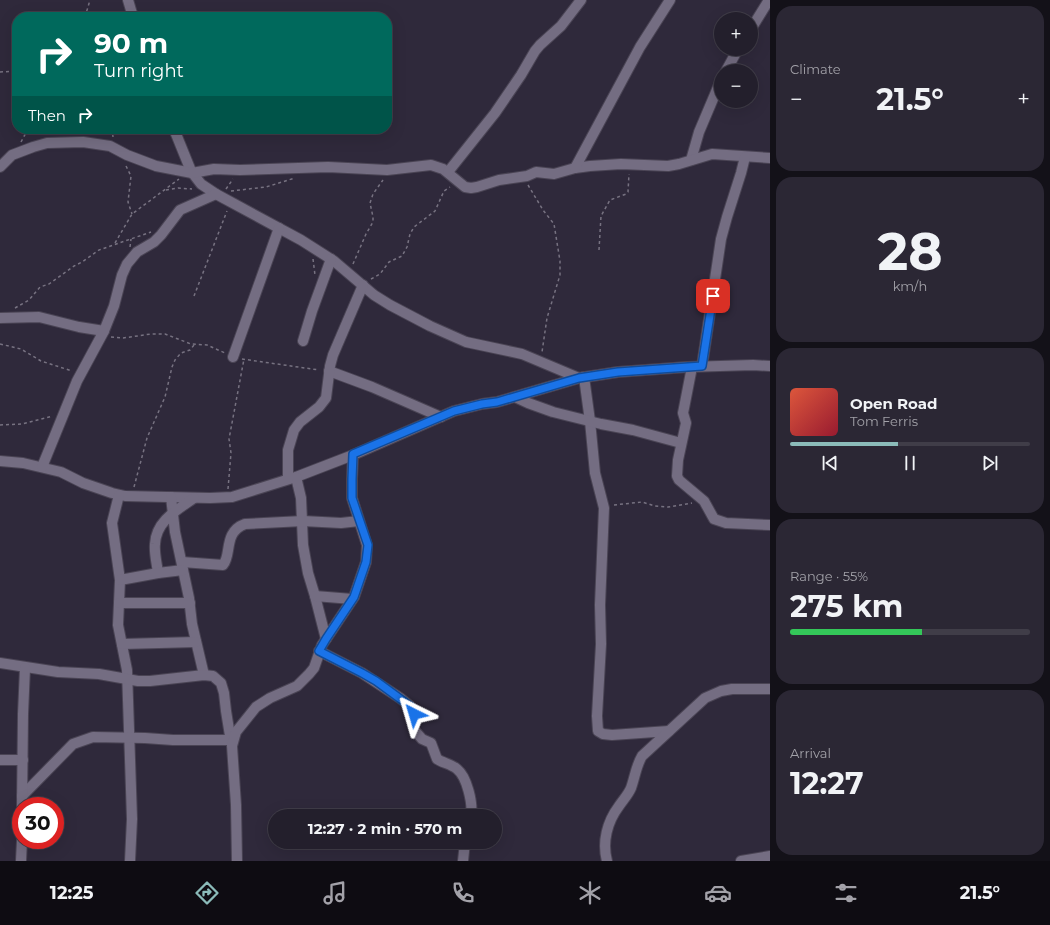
<!DOCTYPE html>
<meta charset="utf-8">
<style>
body{margin:0;font-family:Montserrat,sans-serif;background:#2b2734;color:#f1f3f6;height:100vh;display:flex;flex-direction:column;font-size:15px;white-space:nowrap}
*{box-sizing:border-box;margin:0}
p{font-size:13px;color:#a3a2a9}
.icon{flex:none;width:22px;height:22px;fill:none;stroke:currentColor;stroke-width:2;stroke-linecap:round;stroke-linejoin:round}
.map{position:relative;flex:1;overflow:hidden}
.side{display:flex;flex-direction:column;gap:6px;padding:6px;background:#131118;width:280px}
.side>*{flex:none}
.guide{position:absolute;left:12px;top:12px;width:380px;height:122px;border-radius:16px;box-shadow:0 4px 16px #0002,0 0 0 1px #403d48;background:#00695c;color:#fff;overflow:hidden}
.tools{position:absolute;left:714px;top:12px;display:grid;gap:8px}
.tools a{display:grid;place-items:center;width:44px;height:44px;border-radius:50%;background:#231f2c;box-shadow:0 4px 16px #0002,0 0 0 1px #403d48;font-size:20px}
.speed{position:absolute;left:12px;top:797px;display:flex;gap:8px;font-size:20px;font-weight:700;text-align:center}
.speed>*{display:grid;place-content:center;width:52px;height:52px;border-radius:50%;background:#231f2c;box-shadow:0 4px 16px #0002,0 0 0 1px #403d48;line-height:1}
.speed .limit{border:6px solid #d22;background:#fff;color:#111}
.pin{position:absolute;display:grid;place-items:center;width:34px;height:34px;color:#fff;margin:-17px;border-radius:8px;box-shadow:0 2px 6px #0006}
.me{position:absolute;width:44px;margin:-22px;rotate:320deg;stroke-linejoin:round;filter:drop-shadow(0 0 3px #0008)}
.turn{display:flex;align-items:center;gap:14px;height:84px;padding:0 16px;font-size:18px}
.turn .icon{width:52px;height:52px;stroke-width:2.5}
.turn b{display:block;font-size:28px;line-height:34px}
.then{display:flex;align-items:center;height:38px;padding:0 16px;background:#0003;gap:8px;font-size:15px}
.big{font-size:30px;font-weight:700;line-height:1.1}
.side .tile{flex:1;display:flex;flex-direction:column;justify-content:center;gap:6px;min-width:0;padding:0 14px;border-radius:16px;background:#2b2734}
.side .dial{align-items:center;gap:0}
.dial b{font-size:52px;line-height:1}
.song{display:flex;align-items:center;gap:12px}
.cover{width:48px;height:48px;border-radius:6px;background:linear-gradient(135deg,hsl(10 70% 55%),hsl(350 70% 35%))}
.played{height:4px;border-radius:2px;background:linear-gradient(90deg,#8bbbb9 45%,#403d48 45%)}
.keys{display:flex;justify-content:space-around;direction:ltr}
.heat{display:flex;justify-content:space-between;align-items:center;font-size:22px;direction:ltr}
.charge{height:6px;border-radius:3px;background:linear-gradient(90deg,#34c759 55%,#403d48 0)}
.trip{position:absolute;left:268px;top:809px;width:234px;height:40px;border-radius:20px;background:#231f2c;box-shadow:0 4px 16px #0002,0 0 0 1px #403d48;font-weight:700;line-height:40px;text-align:center}
.dock{display:flex;height:64px;justify-content:space-around;align-items:center;background:#0e0c12;color:#a3a2a9}
.dock .icon{width:28px;height:28px}
.dock .on{color:#8bbbb9}
.dock b{font-size:18px;color:#f1f3f6}
main{display:flex;flex:1;min-height:0}
.map>svg:first-child{display:block}
</style>
<main>
<div class="map">
<svg width="770" height="861" viewBox="0 0 770 861">
<rect width="100%" height="100%" fill="#2f293b"/>
<g fill="none" stroke-linecap="round" stroke-linejoin="round">
<defs>
<g id="minor">
<polyline points="128,0 133,17"/>
<polyline points="751,29 769,0"/>
<polyline points="726,71 738,49"/>
<polyline points="174,129 191,171 201,184 216,194 301,240 334,261 374,295 390,305 430,326 466,342 522,354 579,378"/>
<polyline points="691,160 699,132 721,80"/>
<polyline points="0,167 12,155 33,147 47,143 83,142 110,146 127,155 156,166 192,173 214,169 240,170 328,167 387,170 431,165 443,169 465,187 471,188 477,187 499,180 527,176 536,172 554,174 575,168 590,166 621,164 668,166 679,164 712,154 770,158"/>
<polyline points="575,168 640,47 670,0"/>
<polyline points="448,172 495,113 521,75 535,51 540,45 561,26 581,0"/>
<polyline points="0,318 39,317 79,327 104,331"/>
<polyline points="303,341 312,311 331,259"/>
<polyline points="233,357 279,228"/>
<polyline points="702,366 721,239 727,217 741,173 745,157"/>
<polyline points="692,367 684,408 683,413 686,423 678,460 677,476 679,480 704,501 714,519 726,523 770,525"/>
<polyline points="329,371 372,387 441,417"/>
<polyline points="584,377 590,421 595,473 604,508 600,605 601,644 597,716 598,731 603,734 612,735 669,731"/>
<polyline points="515,397 528,403 553,412 601,424 633,430 681,443"/>
<polyline points="0,461 23,463 61,472 83,483 112,493 125,496 210,498 232,497 296,477 353,455 454,411 482,404 497,402 579,378 618,372 687,367 753,365 770,366"/>
<polyline points="42,467 77,381 104,331 114,306 122,275 127,264 137,252 154,242 161,235 180,210 216,194"/>
<polyline points="296,477 301,498 303,545 308,573 315,596 326,639"/>
<polyline points="288,479 288,450 294,430 300,422 319,407 326,398 330,366 333,355 363,285"/>
<polyline points="119,495 112,523 120,580 118,625 127,670 132,819 130,861"/>
<polyline points="171,497 175,532 189,598 192,624 204,675"/>
<path d="M 182,562 L 223,565 C 232,555 223,532 245,524 L 303,521 L 341,523 L 359,521"/>
<path d="M 158,573 C 157,564 154,553 155,544 C 156,521 177,510 194,498"/>
<polyline points="120,580 158,573 183,570"/>
<polyline points="315,596 352,599"/>
<polyline points="119,603 190,603"/>
<polyline points="122,644 196,642"/>
<path d="M 319,651 L 362,673 L 400,698 L 410,706 L 414,714 L 413,725 L 415,731 L 422,739 L 431,743 L 437,759 C 443,763 451,764 457,769 C 467,777 473,803 471,816"/>
<polyline points="0,663 58,672 99,674 138,681 150,681 204,675 213,676 221,683 224,693 226,711 231,742"/>
<polyline points="0,760 23,760"/>
<polyline points="22,796 73,744 93,737 145,738 173,740 231,740"/>
<polyline points="22,806 23,714 25,668"/>
<polyline points="21,861 22,840"/>
<polyline points="237,861 236,805 232,746 236,732 256,707 270,698 297,686 309,674 314,668 322,645 354,597 366,562 367,545 352,498 352,479 353,455"/>
<polyline points="463,861 465,842"/>
<path d="M 607,861 C 602,842 607,822 619,806 C 623,800 628,795 631,788 C 635,777 636,766 642,756 L 705,698 L 721,691 L 732,689 L 770,689"/>
<polyline points="741,861 770,856"/>
</g>
</defs>
<use href="#minor" stroke="#4a4454" stroke-width="12"/>
<g stroke="#777281" stroke-width="1.5" stroke-dasharray="3 3" stroke-linecap="butt">
<polyline points="85,17 90,0"/>
<polyline points="0,72 17,71"/>
<polyline points="112,129 113,137"/>
<polyline points="21,142 28,129"/>
<polyline points="126,166 131,176 128,202 132,214"/>
<polyline points="528,185 543,210 554,224 560,261 560,275 547,318 542,352"/>
<polyline points="226,189 233,179"/>
<polyline points="166,190 178,188 192,189"/>
<polyline points="231,191 266,187 295,178"/>
<polyline points="115,243 132,214 179,179"/>
<polyline points="130,247 131,239"/>
<polyline points="599,250 601,216 610,200 626,194 628,192 629,174"/>
<polyline points="313,259 315,275"/>
<polyline points="353,264 366,234 373,222 373,217 370,203 373,194 383,180"/>
<polyline points="371,279 380,274 389,262 402,256 407,247 410,234 414,227 435,211 444,191 450,187"/>
<polyline points="194,296 227,211"/>
<polyline points="15,308 29,300 40,287 49,284 74,266 82,262 99,250 151,232"/>
<polyline points="111,337 123,338 151,334 165,334 191,344 207,345 225,353"/>
<polyline points="0,344 21,349 41,361 72,371"/>
<polyline points="242,359 319,370"/>
<polyline points="0,425 22,424 53,416"/>
<polyline points="134,487 147,438 165,397 172,367 175,360 181,353 190,350 194,345"/>
<polyline points="228,489 231,453 229,439 244,359"/>
<polyline points="614,505 642,502 655,506 668,507 692,503"/>
</g>
<use href="#minor" stroke="#746d82" stroke-width="10"/>
</g>
<g fill="none" stroke-linecap="round" stroke-linejoin="round">
<defs>
<polyline id="route" points="414,714 410,706 376,681 362,673 319,651 326,639 354,597 366,562 368,545 352,498 352,479 353,454 454,411 482,404 497,402 579,378 618,372 702,366 713,296"/>
</defs>
<use href="#route" stroke="#114b97" stroke-width="10"/>
<use href="#route" stroke="#1a73e8" stroke-width="7"/>
</g>
</svg>
<div class="tools">
<a>+</a>
<a>−</a>
</div>
<div class="speed"><div class="limit">30</div></div>
<div class="pin" style="left:713px;top:296px;background:#d93025"><svg class="icon" aria-label="arrive" viewBox="0 0 24 24"><path d="M6 21V4h12l-3 4 3 4H6"/></svg></div>
<svg class="me" style="left:414px;top:714px" viewBox="-20 -20 40 40"><path d="M0-17L14 15 0 8-14 15z" fill="#1a73e8" stroke="#fff" stroke-width="4"/></svg>
<div class="trip">12:27 · 2 min · 570 m</div>
<div class="guide">
<div class="turn"><svg class="icon" aria-label="right" viewBox="0 0 24 24"><path d="M7 20v-9h11M14 6l5 5-5 5"/></svg><div><b>90 m</b>Turn right</div></div>
<div class="then">Then<svg class="icon" aria-label="right" viewBox="0 0 24 24"><path d="M7 20v-9h11M14 6l5 5-5 5"/></svg></div>
</div>
</div>
<section class="side">
<div class="tile"><p>Climate</p>
<div class="heat"><a>−</a><b class="big">21.5°</b><a>+</a></div>
</div>
<div class="tile dial"><b>28</b><p>km/h</p></div>
<div class="tile">
<div class="song"><i class="cover"></i><div><b>Open Road</b><p>Tom Ferris</p></div></div>
<div class="played"></div>
<div class="keys"><svg class="icon" aria-label="previous" viewBox="0 0 24 24"><path d="M18 5L8 12l10 7zM5 5v14"/></svg><svg class="icon" aria-label="pause" viewBox="0 0 24 24"><path d="M8 5v14M16 5v14"/></svg><svg class="icon" aria-label="next" viewBox="0 0 24 24"><path d="M6 5l10 7-10 7zM19 5v14"/></svg></div>
</div>
<div class="tile"><p>Range · 55%</p><b class="big">275 km</b><div class="charge"></div></div>
<div class="tile"><p>Arrival</p><b class="big">12:27</b></div>
</section>
</main>
<nav class="dock">
<b>12:25</b>
<svg class="icon on" aria-label="directions" viewBox="0 0 24 24"><path d="M12 3l9 9-9 9-9-9zM9 14v-3h6M13 9l2 2-2 2"/></svg>
<svg class="icon" aria-label="music" viewBox="0 0 24 24"><path d="M9 18V5l10-2v13"/><circle cx="6" cy="18" r="3"/><circle cx="16" cy="16" r="3"/></svg>
<svg class="icon" aria-label="phone" viewBox="0 0 24 24"><path d="M5 4h4l2 5-3 2q2 4 5 5l2-3 5 2v4C11 20 4 13 5 4z"/></svg>
<svg class="icon" aria-label="climate" viewBox="0 0 24 24"><path d="M12 3v18M4 7l16 10M4 17L20 7"/></svg>
<svg class="icon" aria-label="car" viewBox="0 0 24 24"><path d="M5 17H2v-5l4-1 3-4h7l3 4 3 1v5h-3M9 17h6M6 11h13"/><circle cx="7" cy="17" r="2"/><circle cx="17" cy="17" r="2"/></svg>
<svg class="icon" aria-label="filters" viewBox="0 0 24 24"><path d="M4 7h16M4 17h16"/><circle cx="9" cy="7" r="2"/><circle cx="15" cy="17" r="2"/></svg>
<b>21.5°</b>
</nav>
